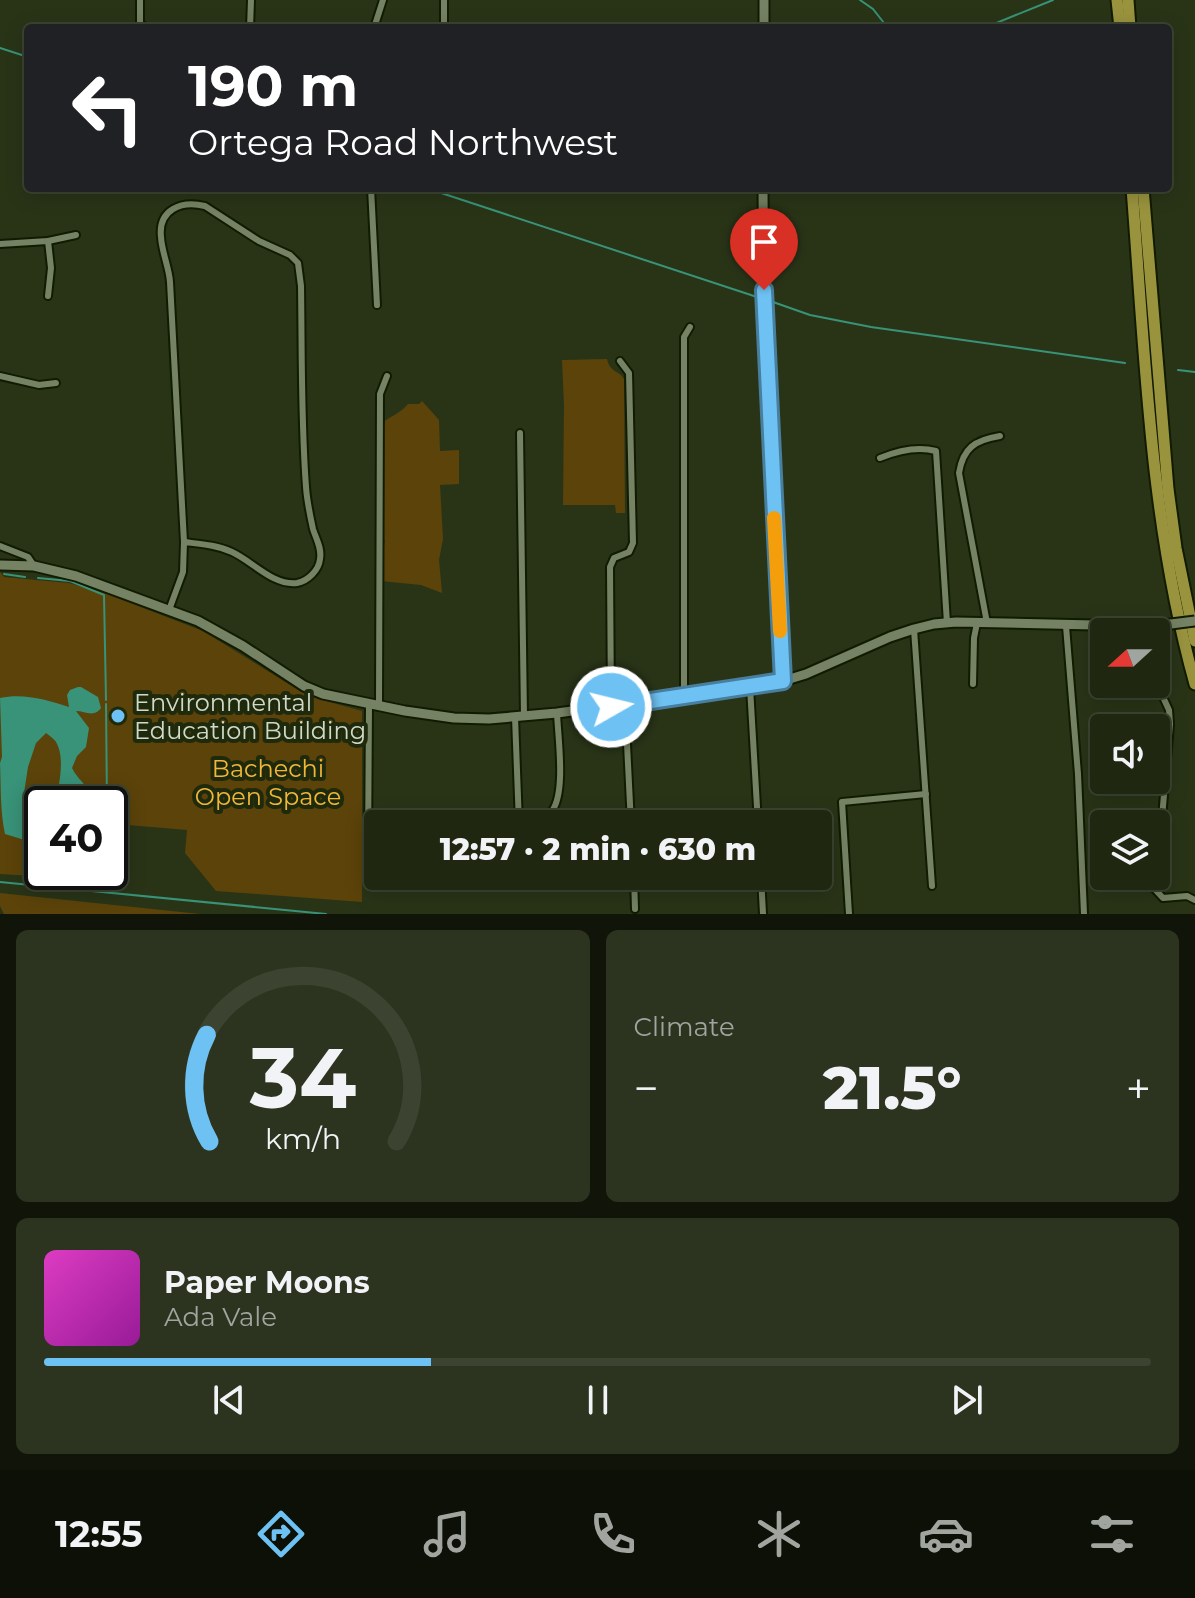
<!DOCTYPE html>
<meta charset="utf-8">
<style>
body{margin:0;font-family:Montserrat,sans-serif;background:#2c331f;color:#f1f3f6;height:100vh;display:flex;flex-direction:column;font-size:30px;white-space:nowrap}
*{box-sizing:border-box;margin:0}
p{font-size:26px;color:#a1a59f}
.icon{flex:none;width:44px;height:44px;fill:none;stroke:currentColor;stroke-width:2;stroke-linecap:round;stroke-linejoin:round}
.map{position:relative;height:914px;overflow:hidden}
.panel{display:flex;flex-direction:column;gap:16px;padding:16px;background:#111509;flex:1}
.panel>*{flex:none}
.guide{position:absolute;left:24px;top:24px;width:1148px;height:168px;border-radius:8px;box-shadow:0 4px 20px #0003,0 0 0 2px #3c4431;background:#202124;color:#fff;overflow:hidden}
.needle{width:52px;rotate:249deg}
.tools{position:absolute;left:1090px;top:618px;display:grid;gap:16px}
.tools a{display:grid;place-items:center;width:80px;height:80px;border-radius:8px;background:#1f2711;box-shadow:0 4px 20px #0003,0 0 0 2px #3c4431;font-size:40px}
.speed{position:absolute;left:24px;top:786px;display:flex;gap:16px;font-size:40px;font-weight:700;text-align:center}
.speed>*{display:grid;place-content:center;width:104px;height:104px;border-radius:50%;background:#1f2711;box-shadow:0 4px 20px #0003,0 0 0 2px #3c4431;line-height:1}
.speed .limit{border:4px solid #111;border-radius:12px;background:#fff;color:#111}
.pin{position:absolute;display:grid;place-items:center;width:68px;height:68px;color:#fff;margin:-82px -34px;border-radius:50% 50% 50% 0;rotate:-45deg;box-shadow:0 0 8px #0007}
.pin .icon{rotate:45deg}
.me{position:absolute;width:88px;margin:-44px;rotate:82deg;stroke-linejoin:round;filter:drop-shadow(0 0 6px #0008)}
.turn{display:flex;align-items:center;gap:28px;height:168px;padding:0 32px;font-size:36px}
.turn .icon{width:104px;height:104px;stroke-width:2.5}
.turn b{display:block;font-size:56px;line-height:68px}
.big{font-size:60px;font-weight:800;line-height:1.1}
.panel .widget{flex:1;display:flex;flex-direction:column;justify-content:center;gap:12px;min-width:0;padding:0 28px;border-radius:12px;background:#2c331f}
.panel .dial{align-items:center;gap:0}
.dial svg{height:208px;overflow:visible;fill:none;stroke:#3c4431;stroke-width:7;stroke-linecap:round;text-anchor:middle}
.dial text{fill:#f1f3f6;stroke:none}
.song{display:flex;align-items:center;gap:24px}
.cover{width:96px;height:96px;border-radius:12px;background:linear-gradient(135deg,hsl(310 70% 55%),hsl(300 70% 35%))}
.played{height:8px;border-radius:4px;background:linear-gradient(90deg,#6ec2f3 35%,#3c4431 35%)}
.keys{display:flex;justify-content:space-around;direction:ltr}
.heat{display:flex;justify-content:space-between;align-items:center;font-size:44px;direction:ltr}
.panel .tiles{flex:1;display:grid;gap:16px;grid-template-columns:1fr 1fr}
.widget:last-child{grid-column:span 2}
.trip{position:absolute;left:364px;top:810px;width:468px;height:80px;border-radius:8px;background:#1f2711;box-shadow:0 4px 20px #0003,0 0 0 2px #3c4431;font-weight:800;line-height:80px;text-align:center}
.tab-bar{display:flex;height:128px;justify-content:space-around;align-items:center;background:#0c1007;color:#a1a59f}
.tab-bar .icon{width:56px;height:56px}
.tab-bar .active{color:#6ec2f3}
.tab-bar b{font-size:36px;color:#f1f3f6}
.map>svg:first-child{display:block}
</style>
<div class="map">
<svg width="1195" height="914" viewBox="0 0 1195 914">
<rect width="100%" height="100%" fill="#293417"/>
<g fill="#5c430a" fill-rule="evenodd">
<path d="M 607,359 C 610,373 619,370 624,379 L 625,513 L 616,513 L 615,505 L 563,505 L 564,405 L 562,360 Z"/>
<path d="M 422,401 L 439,420 L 440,451 L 459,450 L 459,484 L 440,485 L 443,539 L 439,560 L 442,593 L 421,585 L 381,581 L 382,556 L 385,540 L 381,538 L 382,423 C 391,416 401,413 408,404 L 419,404 Z"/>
<path d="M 0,572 L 4,577 L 69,583 L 107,594 L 203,631 L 308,696 L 362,711 L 362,902 L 216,891 L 185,853 L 187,830 L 116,824 L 114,881 L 0,874 ZM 42,804 L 110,804 L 110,872 L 42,872 Z"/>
<polygon points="0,893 200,914 4,914 0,906"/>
</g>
<path fill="#389378" d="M 78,687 L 81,687 L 98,697 L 101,708 C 94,718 85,711 76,711 L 89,728 L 86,747 L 77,756 L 72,768 C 80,784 91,783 86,804 L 56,804 C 58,786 66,759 56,742 C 55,740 49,735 46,733 L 36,743 L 28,767 L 24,793 L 27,814 L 33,826 L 42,829 L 42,843 L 31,842 L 5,834 C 0,812 1,786 0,763 L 2,757 L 0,698 C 24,693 47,700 69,707 L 67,695 L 70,690 Z"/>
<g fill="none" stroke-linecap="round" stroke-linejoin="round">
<g stroke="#389378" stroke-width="2">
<polyline points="860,0 873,9 888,28"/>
<polyline points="984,28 1053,0"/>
<polyline points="0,48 28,57"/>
<polyline points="426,188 757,297"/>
<polyline points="773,302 810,315 871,327 1125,363"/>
<polyline points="1178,370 1195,372"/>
<polyline points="4,574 25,577"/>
<polyline points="38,578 70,581 104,595 106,700"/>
<polyline points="106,704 107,804"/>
<polyline points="0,882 326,914"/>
</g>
<defs>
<g id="street">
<polyline points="140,0 140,24 148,28"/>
<polyline points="250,28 251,0"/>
<polyline points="374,28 383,0"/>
<polyline points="444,28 444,0"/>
<polyline points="371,188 377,305"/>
<polyline points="0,244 48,241 76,235"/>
<polyline points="48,296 51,268 48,241"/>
<polyline points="0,376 39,385 56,383"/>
<polyline points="520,433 524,716"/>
<path d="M 880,458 C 897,451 917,446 936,451 L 947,623"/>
<polyline points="0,546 28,557 34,566"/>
<path d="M 169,610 L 183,572 L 184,542 L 170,282 C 169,267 162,253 161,237 C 158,210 181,200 205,206 L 259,241 L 290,255 L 298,263 L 301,286 C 302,353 301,421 306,487 C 307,502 310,515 313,529 C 316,539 322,548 320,559 C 319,570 308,581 297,583 C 273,586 252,561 232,552 C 217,545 200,544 184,542"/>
<path d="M 987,623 L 959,473 C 963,448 975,440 1000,436"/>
<polyline points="1066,626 1078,774 1084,914"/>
<polyline points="914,629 932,886"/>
<polyline points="1156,682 1169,710 1170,724 1162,818 1156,836"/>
<polyline points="973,684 974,638 977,623"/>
<polyline points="750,687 758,824"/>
<polyline points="684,696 684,337 690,327"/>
<polyline points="625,704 631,824"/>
<polyline points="379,705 380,394 387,376"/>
<polyline points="611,707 610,567 614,558 629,552 633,543 629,373 620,361"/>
<polyline points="515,717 519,824"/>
<path d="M 552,811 C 566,792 558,738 557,713"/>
<polyline points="368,855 369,704"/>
<polyline points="634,876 635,909"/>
<polyline points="761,876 763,914"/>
<polyline points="1148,876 1151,885 1163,898 1187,896 1195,900"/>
<polyline points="514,878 515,876"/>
<polyline points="849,914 842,802 926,794"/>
</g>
<g id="secondary">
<polyline points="764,28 764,0"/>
<polyline points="763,188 764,329 783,681"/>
<polyline points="0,565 34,566 76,576 198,621 243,646 304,686 323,694 405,711 454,718 489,719 557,713 684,696 783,681 806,674 890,637 914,629 934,624 956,622 1139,626 1171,624"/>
</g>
<g id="highway">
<polyline points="1117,0 1120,28"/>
<polyline points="1128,0 1130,28"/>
<path d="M 1132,188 C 1145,354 1150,523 1195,684"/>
<polyline points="1143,188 1168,489 1176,548 1195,641"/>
</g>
</defs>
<use href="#street" stroke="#111b01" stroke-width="10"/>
<use href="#secondary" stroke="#111b01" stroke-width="13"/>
<use href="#highway" stroke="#111b01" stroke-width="15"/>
<use href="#street" stroke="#758263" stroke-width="6"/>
<use href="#secondary" stroke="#758263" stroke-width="9"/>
<use href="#highway" stroke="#9a933e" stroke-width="11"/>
<defs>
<polyline id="secondary-bridge" points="1171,624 1195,621"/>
</defs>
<use href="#secondary-bridge" stroke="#111b01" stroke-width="13" stroke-linecap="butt"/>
<use href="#secondary-bridge" stroke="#758263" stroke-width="9"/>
</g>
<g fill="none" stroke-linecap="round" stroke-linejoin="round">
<defs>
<polyline id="route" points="611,707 783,681 764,290"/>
</defs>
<use href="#route" stroke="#487e9e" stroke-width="20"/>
<use href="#route" stroke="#6ec2f3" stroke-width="14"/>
<polyline stroke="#f59e0b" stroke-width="14" points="774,518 780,631"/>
</g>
<circle fill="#6ec2f3" stroke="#1f2a0d" stroke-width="3" cx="118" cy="716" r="8"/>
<g text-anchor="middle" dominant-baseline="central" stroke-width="8" stroke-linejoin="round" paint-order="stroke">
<g font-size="24" fill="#d1d9c7" stroke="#1f2a0d" text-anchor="start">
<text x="134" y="702">Environmental<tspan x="134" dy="28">Education Building</tspan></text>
</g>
<g font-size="24" fill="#f1b737" stroke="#1f2a0d">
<text x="268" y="768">Bachechi<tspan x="268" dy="28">Open Space</tspan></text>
</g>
</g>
</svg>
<div class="tools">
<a><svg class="needle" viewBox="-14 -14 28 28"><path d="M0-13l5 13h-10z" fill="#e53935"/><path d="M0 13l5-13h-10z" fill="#a1a59f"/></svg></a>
<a><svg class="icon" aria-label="sound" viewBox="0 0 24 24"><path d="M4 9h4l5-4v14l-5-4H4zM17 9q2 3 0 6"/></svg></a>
<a><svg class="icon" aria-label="layers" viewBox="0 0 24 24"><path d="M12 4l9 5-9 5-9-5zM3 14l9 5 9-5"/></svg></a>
</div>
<div class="speed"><div class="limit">40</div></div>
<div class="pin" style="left:764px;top:290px;background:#d93025"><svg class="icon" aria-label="arrive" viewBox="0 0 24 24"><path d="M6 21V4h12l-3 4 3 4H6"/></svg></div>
<svg class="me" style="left:611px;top:707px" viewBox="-20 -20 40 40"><circle r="17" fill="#6ec2f3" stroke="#fff" stroke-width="3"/><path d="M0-11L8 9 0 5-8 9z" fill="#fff"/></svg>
<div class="trip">12:57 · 2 min · 630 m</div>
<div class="guide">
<div class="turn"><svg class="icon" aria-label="left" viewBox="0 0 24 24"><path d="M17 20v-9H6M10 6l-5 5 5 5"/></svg><div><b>190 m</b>Ortega Road Northwest</div></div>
</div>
</div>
<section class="panel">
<div class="tiles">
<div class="widget dial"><svg viewBox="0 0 100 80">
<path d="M14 69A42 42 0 1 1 86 69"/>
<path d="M14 69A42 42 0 0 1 13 28" stroke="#6ec2f3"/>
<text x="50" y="56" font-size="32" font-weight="700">34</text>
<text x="50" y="72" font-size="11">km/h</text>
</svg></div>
<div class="widget"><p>Climate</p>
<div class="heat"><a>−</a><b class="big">21.5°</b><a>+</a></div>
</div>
<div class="widget">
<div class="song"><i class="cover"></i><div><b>Paper Moons</b><p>Ada Vale</p></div></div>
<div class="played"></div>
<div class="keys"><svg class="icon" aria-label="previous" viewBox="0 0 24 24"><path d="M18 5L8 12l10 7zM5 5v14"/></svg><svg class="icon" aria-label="pause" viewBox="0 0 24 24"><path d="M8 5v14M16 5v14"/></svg><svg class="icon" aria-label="next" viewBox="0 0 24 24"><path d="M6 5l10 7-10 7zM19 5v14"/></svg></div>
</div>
</div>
</section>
<nav class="tab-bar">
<b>12:55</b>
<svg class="icon active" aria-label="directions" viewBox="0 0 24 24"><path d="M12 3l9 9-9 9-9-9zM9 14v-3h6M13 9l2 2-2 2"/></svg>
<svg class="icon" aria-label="music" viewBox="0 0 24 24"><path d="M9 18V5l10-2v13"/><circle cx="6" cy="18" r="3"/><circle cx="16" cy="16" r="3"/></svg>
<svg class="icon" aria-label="phone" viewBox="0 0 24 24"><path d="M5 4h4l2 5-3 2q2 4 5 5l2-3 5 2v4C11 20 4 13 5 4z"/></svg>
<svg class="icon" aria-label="climate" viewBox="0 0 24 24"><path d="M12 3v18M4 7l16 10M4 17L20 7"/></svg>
<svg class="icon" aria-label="car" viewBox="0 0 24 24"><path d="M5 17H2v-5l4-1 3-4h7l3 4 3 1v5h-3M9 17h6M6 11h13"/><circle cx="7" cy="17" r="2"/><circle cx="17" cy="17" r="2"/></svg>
<svg class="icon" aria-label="filters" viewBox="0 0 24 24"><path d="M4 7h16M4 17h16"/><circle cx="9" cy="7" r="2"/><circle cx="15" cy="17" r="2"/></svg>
</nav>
